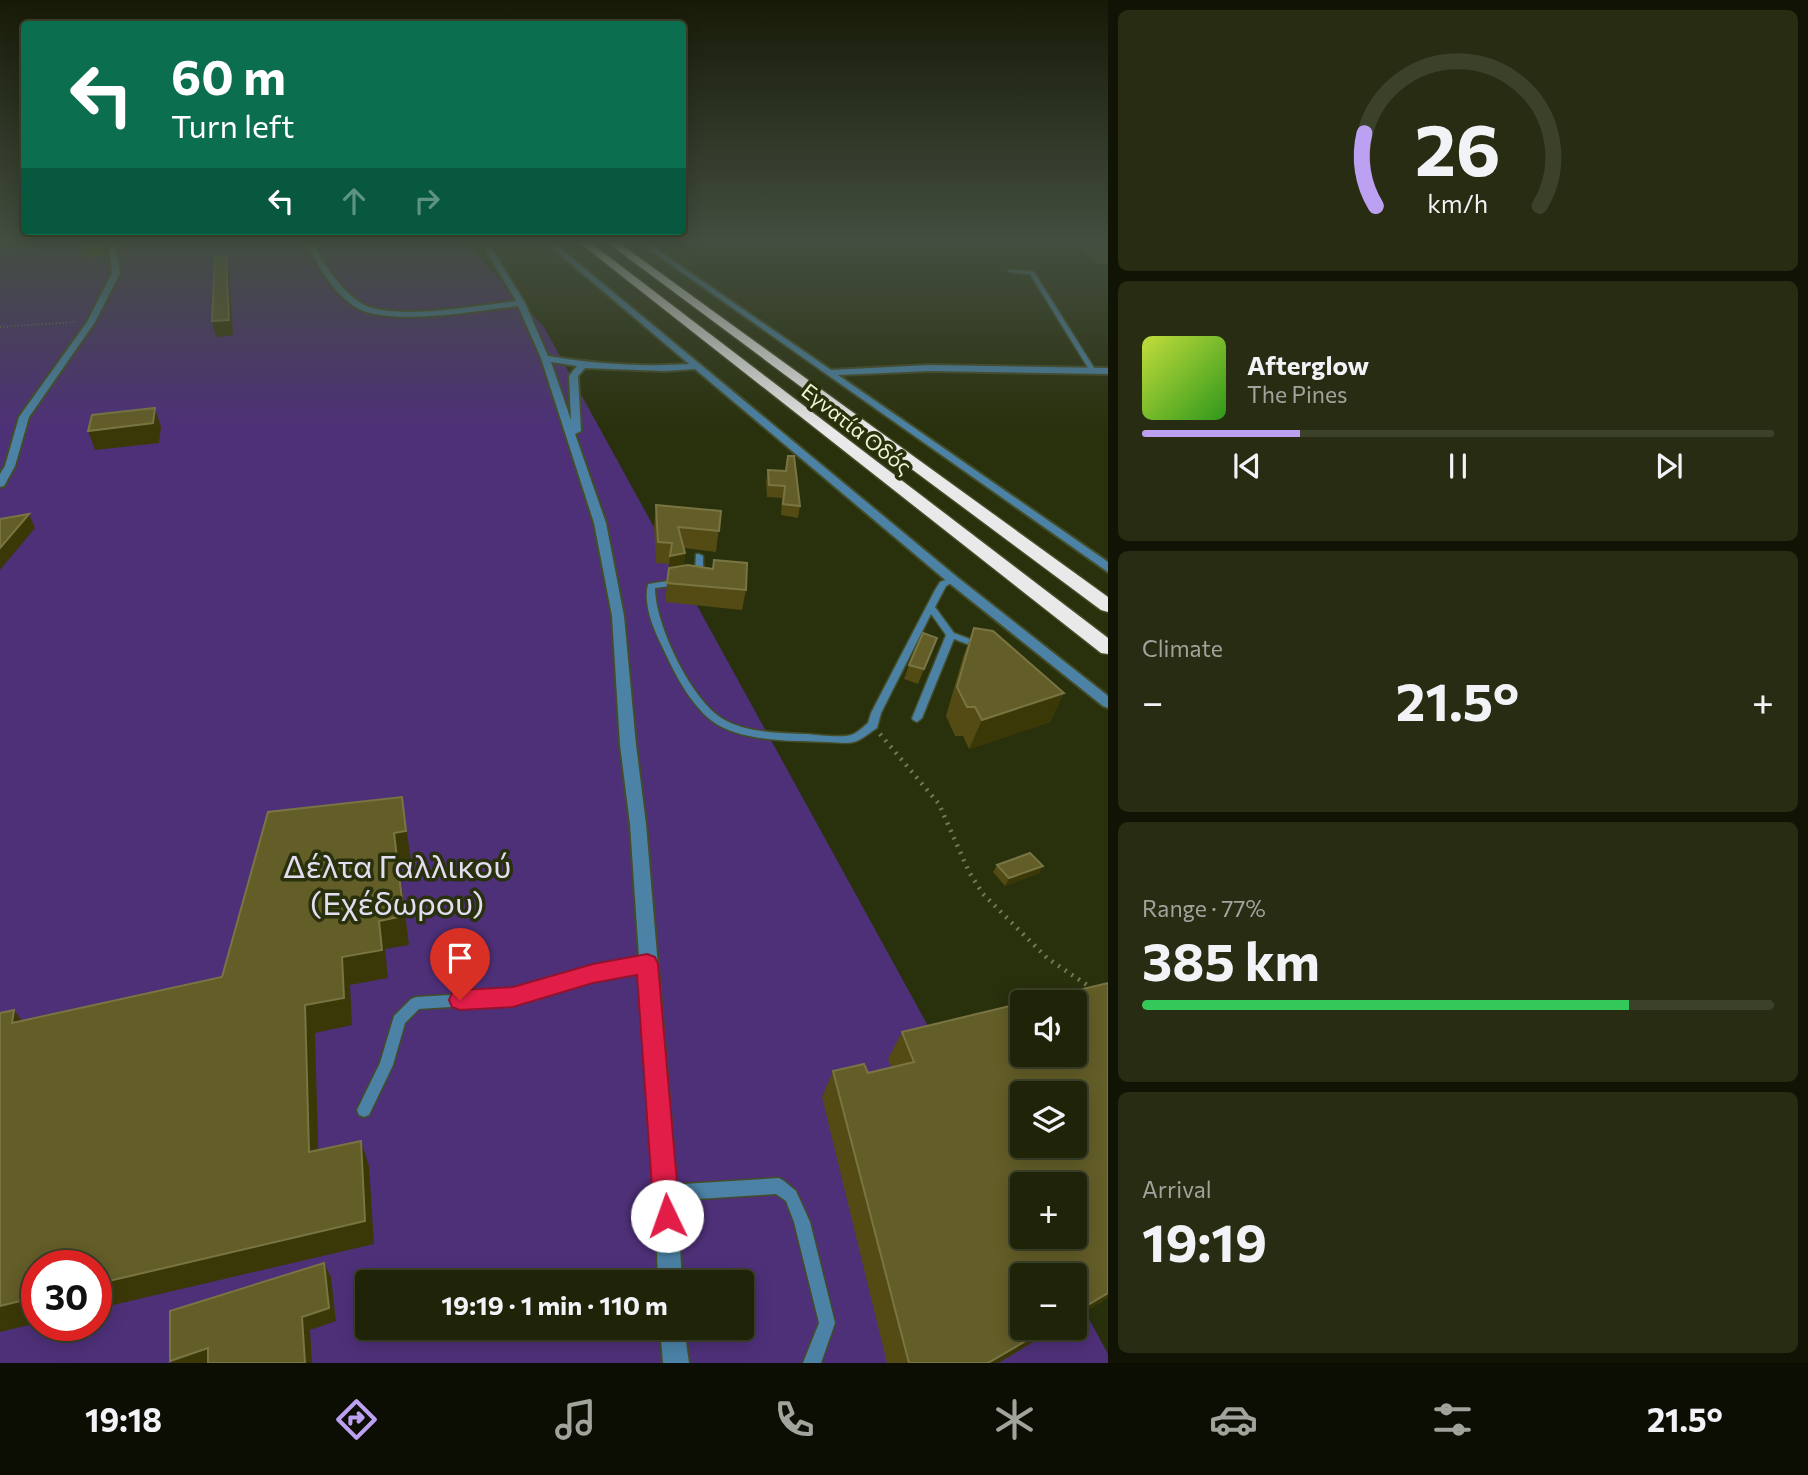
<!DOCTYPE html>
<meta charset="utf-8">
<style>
body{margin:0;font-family:Commissioner,sans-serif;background:#272c12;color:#f1f3f6;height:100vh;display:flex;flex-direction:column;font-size:26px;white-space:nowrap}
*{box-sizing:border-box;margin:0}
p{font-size:23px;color:#a1a49c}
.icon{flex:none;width:38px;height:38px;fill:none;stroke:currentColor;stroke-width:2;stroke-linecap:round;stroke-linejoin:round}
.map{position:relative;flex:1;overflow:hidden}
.sheet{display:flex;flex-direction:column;gap:10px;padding:10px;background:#111405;width:700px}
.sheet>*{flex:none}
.banner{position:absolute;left:21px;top:21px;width:665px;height:214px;border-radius:7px;box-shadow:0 4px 18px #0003,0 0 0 2px #3c412a;background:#0b6e4f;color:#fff;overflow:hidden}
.buttons{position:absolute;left:1010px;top:990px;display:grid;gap:14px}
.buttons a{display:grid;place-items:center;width:77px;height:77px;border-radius:7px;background:#1f2409;box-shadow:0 4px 18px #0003,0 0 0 2px #3c412a;font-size:35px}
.speed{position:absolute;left:21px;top:1250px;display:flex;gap:14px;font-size:35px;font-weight:700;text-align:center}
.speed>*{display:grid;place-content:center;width:91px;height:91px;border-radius:50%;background:#1f2409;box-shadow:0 4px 18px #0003,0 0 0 2px #3c412a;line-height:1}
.speed .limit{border:10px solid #d22;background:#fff;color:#111}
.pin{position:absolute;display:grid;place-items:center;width:60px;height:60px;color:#fff;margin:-72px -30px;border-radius:50% 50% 50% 0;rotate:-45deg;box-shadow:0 0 7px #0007}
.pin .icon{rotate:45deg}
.me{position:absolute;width:77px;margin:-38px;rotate:357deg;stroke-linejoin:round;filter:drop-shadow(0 0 5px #0008)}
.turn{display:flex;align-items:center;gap:24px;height:147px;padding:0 35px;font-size:32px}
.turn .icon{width:91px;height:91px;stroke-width:2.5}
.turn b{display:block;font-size:49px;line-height:60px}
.lanes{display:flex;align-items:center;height:66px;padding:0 35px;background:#0003;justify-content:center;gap:35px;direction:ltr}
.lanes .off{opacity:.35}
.big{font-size:52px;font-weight:700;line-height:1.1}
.sheet .tile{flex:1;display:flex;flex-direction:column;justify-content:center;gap:10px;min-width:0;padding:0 24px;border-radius:10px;background:#272c12}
.sheet .dial{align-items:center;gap:0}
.dial svg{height:182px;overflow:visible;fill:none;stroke:#3c412a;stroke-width:7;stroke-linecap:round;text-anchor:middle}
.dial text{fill:#f1f3f6;stroke:none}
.song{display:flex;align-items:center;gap:21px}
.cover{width:84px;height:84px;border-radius:10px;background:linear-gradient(135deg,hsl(70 70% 55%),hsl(110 70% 35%))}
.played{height:7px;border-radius:4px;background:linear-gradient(90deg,#bca0f2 25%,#3c412a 25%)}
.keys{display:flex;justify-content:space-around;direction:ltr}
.heat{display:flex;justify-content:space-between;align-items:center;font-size:38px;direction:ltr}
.charge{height:10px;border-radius:5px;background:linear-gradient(90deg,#34c759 77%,#3c412a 0)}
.trip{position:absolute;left:355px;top:1270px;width:399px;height:70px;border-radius:7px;background:#1f2409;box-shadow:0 4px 18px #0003,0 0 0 2px #3c412a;font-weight:700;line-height:70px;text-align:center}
.menu{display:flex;height:112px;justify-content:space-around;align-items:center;background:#0c0e04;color:#a1a49c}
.menu .icon{width:49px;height:49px}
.menu .active{color:#bca0f2}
.menu b{font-size:32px;color:#f1f3f6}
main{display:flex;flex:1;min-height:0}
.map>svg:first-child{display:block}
</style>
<main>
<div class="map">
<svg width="1108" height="1363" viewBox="0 0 1108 1363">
<rect width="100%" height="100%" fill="#29300c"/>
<path fill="#4e3079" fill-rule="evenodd" d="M 0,240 L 464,240 L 544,327 L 1022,1197 L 1022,1328 L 1074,1328 L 1075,1293 L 1108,1354 L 1108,1363 L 0,1363 ZM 37,1265 L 96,1265 L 96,1325 L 37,1325 ZM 368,1283 L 742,1283 L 742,1328 L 368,1328 Z"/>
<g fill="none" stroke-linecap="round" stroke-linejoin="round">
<defs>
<g id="lane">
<polygon points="1008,270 1034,272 1096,371 1095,372 1090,371 1030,274 1010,272"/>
<polygon points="696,554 699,554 703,556 703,574 694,581 690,578 695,573"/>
<path d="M 953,577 L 957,580 L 946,586 L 935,607 L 954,633 L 983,644 L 985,646 L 980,649 L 954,639 L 922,718 L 917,722 L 913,720 L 912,718 L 946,635 L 931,614 L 881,713 L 877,728 C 870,732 862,740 854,742 C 846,744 836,742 827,742 C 794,741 740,742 712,721 C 689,703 674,672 662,646 C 653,628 643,604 648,584 L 680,579 L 684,582 L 680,585 L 655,588 C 655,624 691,700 723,719 C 747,733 780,733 807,734 C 817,735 842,738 851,735 C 856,734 863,727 868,723 L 871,713 L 935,590 L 940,582 Z"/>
<polygon points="647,958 652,960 653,964 652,968 647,970 593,980 513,1003 419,1009 405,1023 393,1065 369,1115 364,1117 359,1115 357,1110 380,1063 394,1016 411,999 416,997 513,991 593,968"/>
<polygon points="779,1178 784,1181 796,1191 810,1222 835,1323 821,1363 803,1363 819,1323 794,1222 786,1201 776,1194 667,1201 662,1198 659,1193 662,1188 667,1185"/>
</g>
<g id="street">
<polygon points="114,240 121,240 115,246 120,273 95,322 29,417 15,466 4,486 0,487 0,474 5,466 19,417 87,322 112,273 109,245"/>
<path d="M 305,240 L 311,240 C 324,263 338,288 361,303 C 390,322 480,305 516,301 L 480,240 L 486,240 L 525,303 L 548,356 C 595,364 642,367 689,364 L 543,240 L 550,240 L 957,577 L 1108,696 L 1108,708 L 1103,706 L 949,583 L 695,369 L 665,371 L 585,368 L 578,376 L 581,431 L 575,434 L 606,523 L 624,616 L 636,745 L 646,824 L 677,1193 L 682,1283 L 658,1283 L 655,1193 L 630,824 L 620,745 L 612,616 L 594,523 L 541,358 L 518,306 C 479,310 391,327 357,308 C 333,294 317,264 305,240 ZM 551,362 L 577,366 L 569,376 L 571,420 Z"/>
<polygon points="636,240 643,240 831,370 929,365 1108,368 1108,374 929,371 838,375 1108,562 1108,572"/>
<polygon points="660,1328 684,1328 689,1363 663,1363"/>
</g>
<g id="highway">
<polygon points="576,240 587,240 1108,638 1108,654 1101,653"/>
<polygon points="604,240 615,240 1108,597 1108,612 1101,610"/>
</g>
</defs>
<use href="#lane" stroke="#444c28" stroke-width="3"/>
<use href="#street" stroke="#444c28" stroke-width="4"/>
<use href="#highway" stroke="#444c28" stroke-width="3"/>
<polyline stroke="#717955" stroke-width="2" stroke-dasharray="1 2.5" stroke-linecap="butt" points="0,327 75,322"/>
<polyline stroke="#717955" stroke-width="4.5" stroke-dasharray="2 6" stroke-linecap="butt" points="880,734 939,804 969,872 983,894 1047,958 1093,989"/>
<use href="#lane" fill="#4b82a6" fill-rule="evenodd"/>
<use href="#street" fill="#4b82a6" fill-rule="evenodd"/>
<use href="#highway" fill="#e9e9e9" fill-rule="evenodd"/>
</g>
<g fill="#534b13">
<polygon points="110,240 107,256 84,257 80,247"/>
<polygon points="1073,240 1108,240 1108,264 1097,264"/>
<polygon points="788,456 800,506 798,518 781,515 782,498 767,497 766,482 768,470 785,471"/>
<polygon points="656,505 721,511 716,552 684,548 685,553 684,565 712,569 714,560 746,590 742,610 665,602 669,564 656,563 654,525"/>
<polygon points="974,628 1064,693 1050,722 969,749 963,736 955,736 946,716 963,657"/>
<polygon points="937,638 918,684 904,679 909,665"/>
<polygon points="997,865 1043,866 1039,873 1005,886 993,872"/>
<polygon points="902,1032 1108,1298 1074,1318 1074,1276 1057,1328 998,1363 887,1363 822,1097 833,1071 868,1073 892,1068 888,1059"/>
</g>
<g fill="#3b3808">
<polygon points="105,240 110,240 107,256 104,246"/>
<polygon points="226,257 229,271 233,335 216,337 212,321"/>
<polygon points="155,408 161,427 159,443 95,450 88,431"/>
<polygon points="29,514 35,528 0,570 0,548"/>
<polygon points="685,553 683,574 668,577 670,556"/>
<polygon points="937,638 932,653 918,684 924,669"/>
<polygon points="1064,693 1050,722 969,749 982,720"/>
<polygon points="402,797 411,861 399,863 409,945 385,949 388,978 350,985 352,1025 315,1033 319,1176 309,1152 305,1005 342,957 379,921 394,833"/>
<polygon points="1043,866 1039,873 1005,886 1009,878"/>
<polygon points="14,1010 35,1038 12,1023"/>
<polygon points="361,1141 369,1166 374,1244 96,1309 96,1284"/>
<polygon points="324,1263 331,1277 336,1321 310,1330 312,1363 305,1363 302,1317"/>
<polygon points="1108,1293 1108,1298 1074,1318 1074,1313"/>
<polygon points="37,1297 37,1323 0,1332 0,1306"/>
<polygon points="1048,1328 1057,1328 998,1363 988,1363"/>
<polygon points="208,1348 211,1363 172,1363 170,1361"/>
</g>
<g fill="#635d28" stroke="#797543" stroke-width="2" fill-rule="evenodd">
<polygon points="86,240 105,240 104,246 80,247"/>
<polygon points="1092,240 1108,240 1108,250 1102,250"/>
<polygon points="215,257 226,257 229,320 212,321"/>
<polygon points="155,408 153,423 88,431 92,415"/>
<polygon points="788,456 794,456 800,506 783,504 785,486 769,485 768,470 786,471"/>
<polygon points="656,505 721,511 719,531 678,527 685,553 670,556 672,543 658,542"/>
<polygon points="29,514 0,548 0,519"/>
<polygon points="714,560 747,563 746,590 667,583 669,568 688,565 713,569"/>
<polygon points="974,628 993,631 1064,693 982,720 975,707 967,707 957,687"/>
<polygon points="923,633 937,638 924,669 909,665"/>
<polygon points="402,797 406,831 394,833 404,916 379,921 382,950 342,957 344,998 305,1005 309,1152 361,1141 365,1221 96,1284 96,1265 37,1265 37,1297 0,1306 0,1013 14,1010 12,1023 222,977 268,812"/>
<polygon points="1030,853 1043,866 1009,878 997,865"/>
<path d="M 1108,983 L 1108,1293 L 1074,1313 L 1074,1276 L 1022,1276 L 1022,1328 L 1048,1328 L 988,1363 L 909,1363 L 833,1071 L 864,1064 L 868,1073 L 914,1062 L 902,1032 L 1022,1003 L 1022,1055 L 1074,1055 L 1074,1003 L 1024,1003 ZM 1022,1094 L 1074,1094 L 1074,1146 L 1022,1146 ZM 1022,1185 L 1074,1185 L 1074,1237 L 1022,1237 Z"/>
<polygon points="324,1263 329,1308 302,1317 305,1363 208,1363 208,1348 170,1361 170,1311"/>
</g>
<linearGradient id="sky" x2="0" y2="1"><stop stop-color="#171a07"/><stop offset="0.56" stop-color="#434e40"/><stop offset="1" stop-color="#434e40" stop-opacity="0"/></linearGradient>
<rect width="1108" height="431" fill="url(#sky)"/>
<polygon fill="#e11d48" stroke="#92132f" stroke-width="2" points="647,954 655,957 658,964 680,1216 676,1225 667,1229 658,1225 654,1216 637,975 593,983 513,1007 460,1010 452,1007 449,1000 452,993 460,990 513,987 593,964"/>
<g text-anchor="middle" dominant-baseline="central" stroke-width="7" stroke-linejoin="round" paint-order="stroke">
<g font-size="21" fill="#edf6d3" stroke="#29300c">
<text transform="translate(857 428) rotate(38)">Εγνατία Οδός</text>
</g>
<g font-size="32" fill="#e3ddf2" stroke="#29300c">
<text x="397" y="865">Δέλτα Γαλλικού<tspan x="397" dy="37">(Εχέδωρου)</tspan></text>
</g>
</g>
</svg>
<div class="buttons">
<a><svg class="icon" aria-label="sound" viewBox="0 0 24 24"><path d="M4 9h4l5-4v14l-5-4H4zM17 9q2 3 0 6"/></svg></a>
<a><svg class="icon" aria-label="layers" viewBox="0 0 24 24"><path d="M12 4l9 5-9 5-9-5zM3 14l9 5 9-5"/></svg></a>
<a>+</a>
<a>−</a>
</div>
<div class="speed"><div class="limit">30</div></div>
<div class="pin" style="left:460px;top:1000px;background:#d93025"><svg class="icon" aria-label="arrive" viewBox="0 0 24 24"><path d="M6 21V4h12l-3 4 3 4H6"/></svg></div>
<svg class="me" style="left:667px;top:1216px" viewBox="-20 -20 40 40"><circle r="19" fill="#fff"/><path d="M0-13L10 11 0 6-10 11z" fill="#e11d48"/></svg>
<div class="trip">19:19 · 1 min · 110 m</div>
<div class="banner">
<div class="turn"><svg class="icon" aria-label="left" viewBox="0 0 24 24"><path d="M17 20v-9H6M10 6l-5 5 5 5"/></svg><div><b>60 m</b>Turn left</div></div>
<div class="lanes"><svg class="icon" aria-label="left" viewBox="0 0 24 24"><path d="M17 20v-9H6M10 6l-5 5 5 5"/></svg><svg class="icon off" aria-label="ahead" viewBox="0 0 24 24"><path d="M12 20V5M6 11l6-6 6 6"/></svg><svg class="icon off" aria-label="right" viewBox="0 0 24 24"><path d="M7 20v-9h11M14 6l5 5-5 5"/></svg></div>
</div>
</div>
<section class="sheet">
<div class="tile dial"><svg viewBox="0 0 100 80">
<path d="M14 69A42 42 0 1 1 86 69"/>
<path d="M14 69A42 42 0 0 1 9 37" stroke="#bca0f2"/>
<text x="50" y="56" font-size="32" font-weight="700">26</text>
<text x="50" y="72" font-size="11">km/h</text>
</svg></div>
<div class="tile">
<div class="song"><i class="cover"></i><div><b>Afterglow</b><p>The Pines</p></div></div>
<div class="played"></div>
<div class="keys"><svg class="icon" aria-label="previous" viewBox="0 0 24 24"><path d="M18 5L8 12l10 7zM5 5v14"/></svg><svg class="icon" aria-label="pause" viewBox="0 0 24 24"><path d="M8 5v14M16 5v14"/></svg><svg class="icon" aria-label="next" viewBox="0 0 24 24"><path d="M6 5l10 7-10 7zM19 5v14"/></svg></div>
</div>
<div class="tile"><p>Climate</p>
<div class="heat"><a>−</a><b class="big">21.5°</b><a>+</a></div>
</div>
<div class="tile"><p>Range · 77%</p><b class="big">385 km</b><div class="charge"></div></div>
<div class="tile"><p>Arrival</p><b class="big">19:19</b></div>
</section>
</main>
<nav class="menu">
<b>19:18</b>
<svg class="icon active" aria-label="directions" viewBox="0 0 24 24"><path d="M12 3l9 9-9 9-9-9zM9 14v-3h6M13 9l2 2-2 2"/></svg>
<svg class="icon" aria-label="music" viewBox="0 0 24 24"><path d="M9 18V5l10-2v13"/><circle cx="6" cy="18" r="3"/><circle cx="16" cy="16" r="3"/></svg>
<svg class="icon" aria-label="phone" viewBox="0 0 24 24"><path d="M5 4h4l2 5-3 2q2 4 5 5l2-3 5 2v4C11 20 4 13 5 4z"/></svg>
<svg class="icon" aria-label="climate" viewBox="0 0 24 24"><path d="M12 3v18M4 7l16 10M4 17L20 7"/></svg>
<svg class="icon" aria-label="car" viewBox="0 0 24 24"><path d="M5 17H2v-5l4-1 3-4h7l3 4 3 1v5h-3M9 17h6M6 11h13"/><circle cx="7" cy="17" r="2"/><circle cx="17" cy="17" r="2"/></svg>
<svg class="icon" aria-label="filters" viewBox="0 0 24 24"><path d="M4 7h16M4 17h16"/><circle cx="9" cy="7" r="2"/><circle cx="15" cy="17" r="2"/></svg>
<b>21.5°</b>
</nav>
